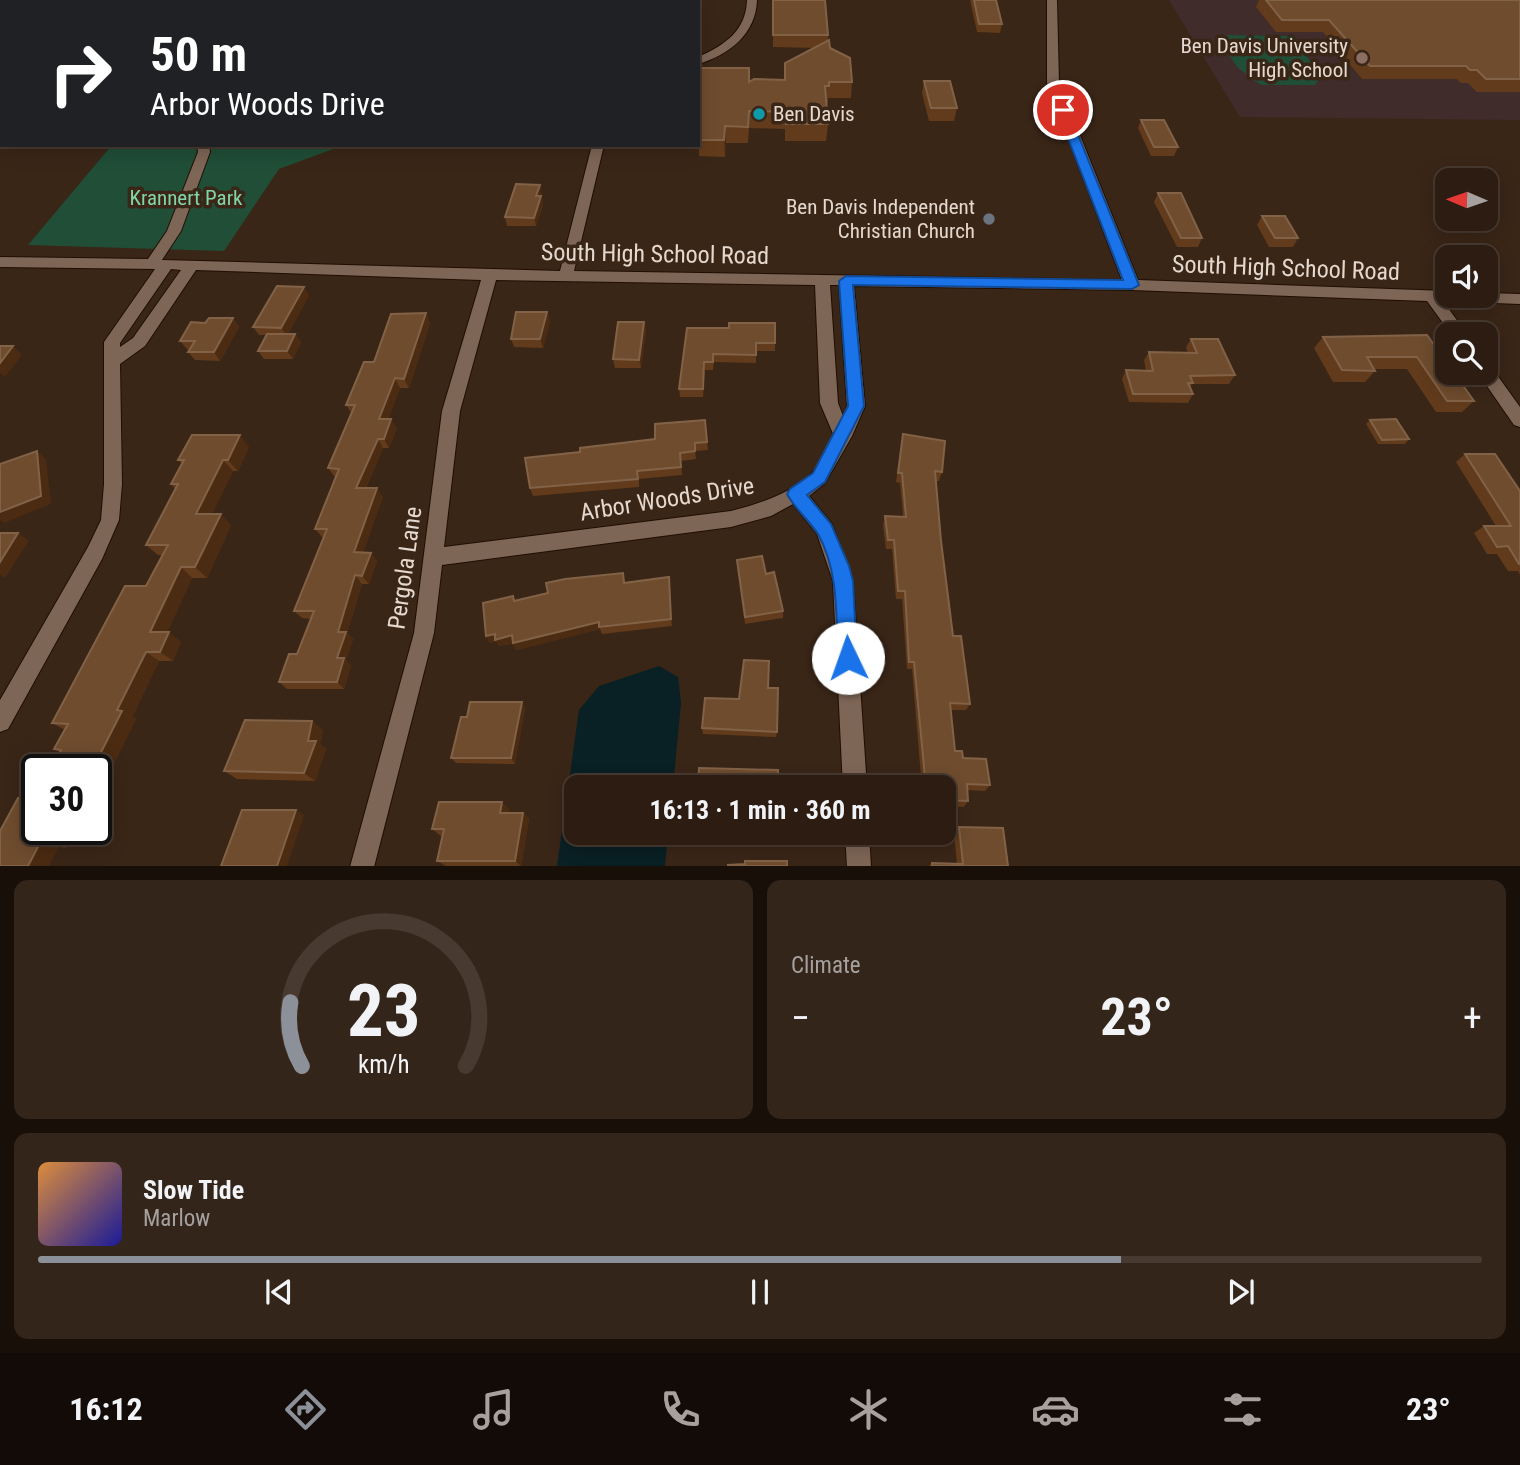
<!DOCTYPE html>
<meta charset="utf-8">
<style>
body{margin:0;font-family:"Roboto Condensed",sans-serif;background:#34251a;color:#f1f3f6;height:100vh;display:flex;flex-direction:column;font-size:26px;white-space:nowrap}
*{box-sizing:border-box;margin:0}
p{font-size:23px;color:#a6a19f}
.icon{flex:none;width:38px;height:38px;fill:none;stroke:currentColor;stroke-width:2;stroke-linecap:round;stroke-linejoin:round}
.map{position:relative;height:866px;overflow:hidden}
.side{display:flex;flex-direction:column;gap:14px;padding:14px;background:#180f09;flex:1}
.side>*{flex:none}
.hud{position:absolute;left:0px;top:0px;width:700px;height:147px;box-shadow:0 4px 18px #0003,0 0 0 2px #483a31;background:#202124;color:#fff;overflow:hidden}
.needle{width:46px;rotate:272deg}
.buttons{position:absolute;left:1435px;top:168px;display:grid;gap:14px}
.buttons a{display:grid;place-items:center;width:63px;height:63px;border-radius:14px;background:#2c1c11;box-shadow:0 4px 18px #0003,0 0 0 2px #483a31;font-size:35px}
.speed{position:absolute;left:21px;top:754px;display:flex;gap:14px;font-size:35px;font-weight:700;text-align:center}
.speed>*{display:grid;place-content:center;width:91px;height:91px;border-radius:50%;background:#2c1c11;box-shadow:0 4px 18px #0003,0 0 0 2px #483a31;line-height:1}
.speed .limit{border:4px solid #111;border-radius:10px;background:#fff;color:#111}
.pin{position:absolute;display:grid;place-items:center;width:60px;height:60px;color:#fff;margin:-30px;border:4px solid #fff;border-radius:50%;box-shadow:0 2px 7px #0007}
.me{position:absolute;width:77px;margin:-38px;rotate:357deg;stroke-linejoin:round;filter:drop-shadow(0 0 5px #0008)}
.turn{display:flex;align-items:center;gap:24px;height:147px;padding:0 35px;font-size:32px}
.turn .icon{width:91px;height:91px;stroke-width:2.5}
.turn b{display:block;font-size:49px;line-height:60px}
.big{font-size:52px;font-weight:700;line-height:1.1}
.side .widget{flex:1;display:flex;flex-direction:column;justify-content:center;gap:10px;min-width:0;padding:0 24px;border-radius:14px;background:#34251a}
.side .dial{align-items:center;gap:0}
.dial svg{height:182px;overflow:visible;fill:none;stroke:#483a31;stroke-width:7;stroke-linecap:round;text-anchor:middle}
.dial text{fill:#f1f3f6;stroke:none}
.song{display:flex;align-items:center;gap:21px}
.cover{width:84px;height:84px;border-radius:10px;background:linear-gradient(135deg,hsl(30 70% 55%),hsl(240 70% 35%))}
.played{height:7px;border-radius:4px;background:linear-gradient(90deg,#8c9099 75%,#483a31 75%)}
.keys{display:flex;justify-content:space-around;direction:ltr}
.heat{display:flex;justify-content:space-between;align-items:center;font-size:38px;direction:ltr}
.side .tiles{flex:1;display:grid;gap:14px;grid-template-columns:1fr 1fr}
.widget:last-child{grid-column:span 2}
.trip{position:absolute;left:564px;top:775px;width:392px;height:70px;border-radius:14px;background:#2c1c11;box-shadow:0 4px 18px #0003,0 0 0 2px #483a31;font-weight:700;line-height:70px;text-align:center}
.menu{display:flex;height:112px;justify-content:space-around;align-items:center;background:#120b07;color:#a6a19f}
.menu .icon{width:49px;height:49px}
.menu .selected{color:#8c9099}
.menu b{font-size:32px;color:#f1f3f6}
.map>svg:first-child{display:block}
</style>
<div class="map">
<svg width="1520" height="867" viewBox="0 0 1520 867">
<rect width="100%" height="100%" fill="#3a2617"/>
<polygon fill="#402c2b" points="1169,0 1520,0 1520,120 1240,117"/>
<g fill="#204e37">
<polygon points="73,0 590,0 71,2"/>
<polygon points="1215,35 1292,36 1321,76 1315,85 1261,85 1238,68"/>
<polygon points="112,145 344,145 279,169 224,251 28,245"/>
</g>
<polygon fill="#092024" points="659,666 678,677 681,703 673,787 576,788 576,833 668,833 665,866 557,866 579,710 599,686"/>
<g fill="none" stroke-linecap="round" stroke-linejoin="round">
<defs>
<g id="minor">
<path d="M 747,0 L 757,0 C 756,34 729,55 698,64 L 698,57 C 725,45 746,31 747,0 Z"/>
<path d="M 1047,0 L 1057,0 L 1059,83 L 1138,280 L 1447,291 L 1447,296 L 1486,296 L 1486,293 L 1520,294 L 1520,304 L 1443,301 L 1467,334 L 1451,334 L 1427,301 L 1132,290 L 854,286 L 865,406 L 852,436 L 825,483 L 809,496 L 832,524 L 853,581 L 867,788 L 843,788 L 833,581 L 817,534 L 793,504 L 771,516 L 731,527 L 442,565 L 434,633 L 374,867 L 350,867 L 414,633 L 442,411 L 481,280 L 196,270 L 145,346 L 120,364 L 122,484 L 119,520 L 102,559 L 8,729 L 0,732 L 0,700 L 88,547 L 101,520 L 104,484 L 104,342 L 155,269 L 0,267 L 0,257 L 148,259 L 167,231 L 198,152 L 197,145 L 209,145 L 210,152 L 181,231 L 162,260 L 560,271 L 592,145 L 604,145 L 574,271 L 1122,280 L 1047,83 ZM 171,269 L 181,270 L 133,338 L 120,347 L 120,343 ZM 496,280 L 815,285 L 820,403 L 834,436 C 827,448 821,464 811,474 C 790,494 758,504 731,511 L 444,547 L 460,411 ZM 830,285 L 839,285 L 847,406 L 843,416 L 838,403 Z"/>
<polygon points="1486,366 1492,368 1520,407 1520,427 1514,425 1480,376 1478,373 1486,373"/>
<polygon points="845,833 869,833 871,867 847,867"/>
</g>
</defs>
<use href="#minor" stroke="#200e02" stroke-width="2"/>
<use href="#minor" fill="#7e6656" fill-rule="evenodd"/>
</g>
<g fill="#613b1b">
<polygon points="773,0 828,35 828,41 830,48 852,82 851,98 828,98 828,103 826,103 828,124 826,141 785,141 785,129 749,128 748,143 726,143 725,157 699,156 698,68 749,82 785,80 815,48 773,47"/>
<polygon points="970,0 996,0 1002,24 1000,33 977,32"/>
<polygon points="1259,0 1520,0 1520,92 1477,92 1468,83 1461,83 1457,79 1362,79 1323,32 1276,32 1256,7"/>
<polygon points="924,81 957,108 954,121 929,121 922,93"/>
<polygon points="1141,120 1178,147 1174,156 1151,156 1138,128"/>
<polygon points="540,185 543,205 536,226 507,226 505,217"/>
<polygon points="1158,193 1202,238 1198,247 1177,247 1154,202"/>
<polygon points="1262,216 1298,238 1293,247 1269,247 1257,225"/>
<polygon points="309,295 288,334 295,334 301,342 293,359 264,359 258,351 266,335 259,335 253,327"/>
<polygon points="547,312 550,321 543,348 514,347 511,339"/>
<polygon points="426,313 430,323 409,388 400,388 388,419 397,428 389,448 383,448 366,488 383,497 363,552 371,553 377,561 369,584 362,584 347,633 353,639 346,660 351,666 344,689 287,689 279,682 297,654 311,619 302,618 294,611 323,537 322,537 315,529 335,477 328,468 352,414 346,405 374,362"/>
<polygon points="233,318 239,327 220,361 195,360 188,352 190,349 187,349 180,341 205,323"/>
<polygon points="644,322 646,331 641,368 615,368 613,359"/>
<polygon points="775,323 775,351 756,351 756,363 714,362 713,370 705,370 703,397 680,397 679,389 729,328"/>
<polygon points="1427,335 1474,401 1462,412 1436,412 1407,369 1373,369 1375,371 1365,382 1333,382 1314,348 1323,337"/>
<polygon points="1191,339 1235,375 1229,384 1192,384 1190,387 1193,394 1188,403 1129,402 1122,379 1126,370 1146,371 1144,360 1149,352 1188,353 1186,347"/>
<polygon points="705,420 708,450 695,451 696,459 681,461 682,475 639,479 639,487 533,496 530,488 580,452 655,439"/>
<polygon points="1370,420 1409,439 1405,444 1378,444 1366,424"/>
<polygon points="903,434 942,472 939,481 936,481 941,541 953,636 970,704 966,710 951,710 955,751 990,785 985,791 967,790 968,801 964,807 943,806 943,788 922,788 912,669 907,669 902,599 896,599 892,549 886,549 883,525 885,516 903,516 900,483 896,482"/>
<polygon points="249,447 238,471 233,471 212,514 231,525 207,578 192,578 167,632 181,642 173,661 159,661 132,717 136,719 103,785 96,785 96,770 54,749 65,730 52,723 146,586 162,555 158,555 146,545 175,489 171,484 182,464 178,460"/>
<polygon points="1465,454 1520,491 1520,575 1518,571 1508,571 1497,554 1487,554 1474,533 1484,526 1496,526 1456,462"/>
<polygon points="737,560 766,574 783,611 783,618 745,624"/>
<polygon points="669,577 672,626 602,634 600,629 516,650 513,643 499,646 496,641 490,643 486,636 516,601 548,593 625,580 625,582"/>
<polygon points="768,688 777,732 776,737 703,734 702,728 739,699"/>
<polygon points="525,708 515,764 456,763 451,758 467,717"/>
<polygon points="323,730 320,744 326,749 315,781 237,779 224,771"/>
<polygon points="35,798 67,848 59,847 0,866"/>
<polygon points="509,809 508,813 523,813 529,819 521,866 446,866 437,861 443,836 441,836 432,829"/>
<polygon points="959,827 1008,866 929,866 932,863 957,864 954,834"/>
</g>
<g fill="#4b2b11">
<polygon points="725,126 726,143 725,157 724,140"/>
<polygon points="540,185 543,205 536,226 534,218 536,196"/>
<polygon points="304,287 309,295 287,336 281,328"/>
<polygon points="547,312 550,321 543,348 540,339"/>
<polygon points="426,313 430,323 409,388 404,379"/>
<polygon points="233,318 239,327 220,361 214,352"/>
<polygon points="644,322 646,331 641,368 639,360"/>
<polygon points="295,334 301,342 293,359 287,351"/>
<polygon points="13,346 22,355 5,377 0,373 0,363"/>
<polygon points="704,362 705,370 703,397 703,389"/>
<polygon points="395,378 400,388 385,428 379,419"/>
<polygon points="391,419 397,428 389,448 384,439"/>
<polygon points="240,435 249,447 238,471 228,460"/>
<polygon points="378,439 383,448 362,497 356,488"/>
<polygon points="37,451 46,459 51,504 4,523 0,520 0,512"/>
<polygon points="223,460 233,471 207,525 196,514"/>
<polygon points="377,488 383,497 360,561 354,552"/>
<polygon points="221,514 231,525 207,578 195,567"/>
<polygon points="18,533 29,541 5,578 0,575 0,562"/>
<polygon points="371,553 377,561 369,584 362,576"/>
<polygon points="181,567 192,578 163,642 150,632"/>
<polygon points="355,575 362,584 347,633 353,639 346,660 351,666 344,689 337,682 338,632"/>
<polygon points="669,577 670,585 672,626 671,619"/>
<polygon points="599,622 600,629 516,650 513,643"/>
<polygon points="169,632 181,642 173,661 160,652"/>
<polygon points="495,634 512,635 516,642 499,646 496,641 490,643 486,636"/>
<polygon points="146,652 159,661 132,717 136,719 103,785 96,782 96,770 92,770 117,710"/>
<polygon points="522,702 525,708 515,764 511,758"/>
<polygon points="312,721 323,730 320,744 326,749 315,781 304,773 308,741"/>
<polygon points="502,802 509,809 507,819 500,813"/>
<polygon points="296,810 304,815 287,866 277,866"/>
<polygon points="523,813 529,819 521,866 515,861"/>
<polygon points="55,830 75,830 67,848 49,842"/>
<polygon points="41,841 59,847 49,866 28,866"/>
</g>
<g fill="#6f4c2e" stroke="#826247" stroke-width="2">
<polygon points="773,0 825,0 828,35 773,35"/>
<polygon points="974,0 996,0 1002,24 979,24"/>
<polygon points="1266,0 1520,0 1520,79 1486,79 1477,70 1470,70 1466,66 1370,66 1329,20 1282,20"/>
<polygon points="829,40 830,48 850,58 852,82 829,82 829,86 825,86 828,124 786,124 786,112 749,111 748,127 725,126 724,140 698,140 699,126 698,126 698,68 749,68 749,82 754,79 785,80 785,63"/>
<polygon points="924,81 950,81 957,108 931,108"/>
<polygon points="1141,120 1164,120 1178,147 1154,147"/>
<polygon points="516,184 540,185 536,196 541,196 534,218 505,217"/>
<polygon points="1158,193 1181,193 1202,238 1181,238"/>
<polygon points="1262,216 1285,216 1298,238 1275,238"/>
<polygon points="277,286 304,287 281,328 253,327"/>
<polygon points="516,312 547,312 540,339 511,339"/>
<polygon points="426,313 404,379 395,378 379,419 391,419 384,439 378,439 356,488 377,488 354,552 371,553 362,576 355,575 338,632 346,632 337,658 344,658 337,682 279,682 289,654 297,654 314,611 294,611 327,529 315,529 339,469 328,468 355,405 346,405 364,362 374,362 391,314"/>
<polygon points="209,318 233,318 214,352 188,352 195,341 180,341 191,322 205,323"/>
<polygon points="618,322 644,322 639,360 613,359"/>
<polygon points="729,323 775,323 775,343 756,343 756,355 713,354 713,362 704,362 703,389 679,389 687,328 729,328"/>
<polygon points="267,334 295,334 287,351 258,351"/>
<polygon points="1427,335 1447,363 1447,373 1454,373 1474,401 1447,401 1417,357 1367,357 1375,371 1342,370 1323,337"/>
<polygon points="1191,339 1218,339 1235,375 1190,376 1193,383 1188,383 1193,394 1133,394 1126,370 1153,371 1149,352 1197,353"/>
<polygon points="0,346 13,346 0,363"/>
<polygon points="1396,419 1409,439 1382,440 1370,420"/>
<polygon points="705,420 707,442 695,443 695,451 680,453 681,467 637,471 638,479 530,488 525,458 580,452 580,448 655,439 655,424"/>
<polygon points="903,434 945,441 942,472 935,471 941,541 953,636 961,636 970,704 950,703 955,751 962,751 963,758 986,759 990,785 967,784 968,801 943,800 943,788 926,788 914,662 909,662 905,591 898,591 894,540 888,540 885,516 906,517 902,473 898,473"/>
<polygon points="192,435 240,435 228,460 223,460 196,514 221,514 195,567 181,567 150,632 169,632 160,652 146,652 117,710 122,711 92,770 50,770 61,750 54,749 68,724 52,723 125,586 146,586 168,545 146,545 178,484 171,484 184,460 178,460"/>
<polygon points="37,451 41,496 0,512 0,464"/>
<polygon points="1465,454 1495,454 1520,491 1520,564 1519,564 1508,546 1497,547 1484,526 1511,526"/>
<polygon points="0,533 18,533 0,562"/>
<polygon points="762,556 766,574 774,572 783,611 745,617 737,560"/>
<polygon points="623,573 624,583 669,577 671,619 599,627 599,622 513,643 512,635 495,640 495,634 486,636 483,603 513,596 514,601 548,593 546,583 565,579"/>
<polygon points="744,660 769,661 768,688 778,688 777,732 702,728 705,698 739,699"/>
<polygon points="470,702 522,702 511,758 451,758 461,717 467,717"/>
<polygon points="245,720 312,721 308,741 316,741 304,773 224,771"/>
<polygon points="699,768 778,770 778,788 698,788"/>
<polygon points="37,794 37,830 55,830 49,842 41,841 28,866 0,866 0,831 18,798 35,798"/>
<polygon points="439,802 502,802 500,813 523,813 515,861 437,861 444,829 432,829"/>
<polygon points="242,810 296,810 277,866 221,866"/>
<polygon points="959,827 1003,828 1008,866 932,866 932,863 963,864"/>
<polygon points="745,861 787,861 787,866 728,866 728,865 745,864"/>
</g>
<path fill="#1a73e8" stroke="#114b97" stroke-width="2" d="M 1063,106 L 1068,110 L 1139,285 L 1132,289 L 853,285 L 864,406 L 825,482 L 807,495 L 831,524 L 849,566 L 853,581 L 857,658 L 855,665 L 848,667 L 841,665 L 838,658 C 836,617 839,571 818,534 C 809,520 795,509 787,494 L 790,489 L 813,473 L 848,406 L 839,281 L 846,276 L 1123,280 L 1057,110 Z"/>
<circle fill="#8d6e63" stroke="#3a2617" stroke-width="2.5" cx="1362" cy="58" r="7"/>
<circle fill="#0f9aa8" stroke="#3a2617" stroke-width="2.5" cx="759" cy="114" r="7"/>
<circle fill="#6b7280" stroke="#3a2617" stroke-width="2.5" cx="989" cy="219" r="7"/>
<g text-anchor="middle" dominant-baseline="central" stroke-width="7" stroke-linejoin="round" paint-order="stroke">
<g font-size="21" fill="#e5d8ce" stroke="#3a2617" text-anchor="end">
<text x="1348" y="46">Ben Davis University<tspan x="1348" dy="24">High School</tspan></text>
<text x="773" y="114" text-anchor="start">Ben Davis</text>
<text x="975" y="207">Ben Davis Independent<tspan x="975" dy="24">Christian Church</tspan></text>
</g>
<g font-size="21" fill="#82d5a8" stroke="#3a2617">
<text x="186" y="198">Krannert Park</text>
</g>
<g font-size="24" fill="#e5d8ce" stroke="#3a2617">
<text transform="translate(655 254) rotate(1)">South High School Road</text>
<text transform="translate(1286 268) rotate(2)">South High School Road</text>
<text transform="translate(667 499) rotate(-9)">Arbor Woods Drive</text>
<text transform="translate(405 568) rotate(-82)">Pergola Lane</text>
</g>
</g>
</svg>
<div class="buttons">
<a><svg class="needle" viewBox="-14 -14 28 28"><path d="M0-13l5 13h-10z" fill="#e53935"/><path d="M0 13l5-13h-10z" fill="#a6a19f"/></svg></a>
<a><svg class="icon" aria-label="sound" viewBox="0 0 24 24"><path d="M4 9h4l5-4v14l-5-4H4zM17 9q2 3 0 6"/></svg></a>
<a><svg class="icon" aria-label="search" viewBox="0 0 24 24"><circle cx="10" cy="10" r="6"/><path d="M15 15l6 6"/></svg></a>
</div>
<div class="speed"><div class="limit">30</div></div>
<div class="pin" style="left:1063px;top:110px;background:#d93025"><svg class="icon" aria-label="arrive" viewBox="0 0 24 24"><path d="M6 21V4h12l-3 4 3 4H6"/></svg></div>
<svg class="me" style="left:848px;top:658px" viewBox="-20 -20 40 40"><circle r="19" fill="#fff"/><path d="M0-13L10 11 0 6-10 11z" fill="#1a73e8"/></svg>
<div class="trip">16:13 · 1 min · 360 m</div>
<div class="hud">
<div class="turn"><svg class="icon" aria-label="right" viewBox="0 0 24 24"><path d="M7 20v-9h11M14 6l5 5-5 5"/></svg><div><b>50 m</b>Arbor Woods Drive</div></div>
</div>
</div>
<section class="side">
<div class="tiles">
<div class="widget dial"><svg viewBox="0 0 100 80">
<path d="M14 69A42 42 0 1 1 86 69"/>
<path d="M14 69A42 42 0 0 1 9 41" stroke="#8c9099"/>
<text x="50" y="56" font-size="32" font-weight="700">23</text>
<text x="50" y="72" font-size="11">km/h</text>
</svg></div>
<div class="widget"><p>Climate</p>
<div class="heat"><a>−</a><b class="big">23°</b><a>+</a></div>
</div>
<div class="widget">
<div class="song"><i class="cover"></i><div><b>Slow Tide</b><p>Marlow</p></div></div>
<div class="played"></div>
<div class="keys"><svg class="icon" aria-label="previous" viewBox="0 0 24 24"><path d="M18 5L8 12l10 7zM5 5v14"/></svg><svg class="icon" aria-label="pause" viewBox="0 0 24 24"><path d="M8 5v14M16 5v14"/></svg><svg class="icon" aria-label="next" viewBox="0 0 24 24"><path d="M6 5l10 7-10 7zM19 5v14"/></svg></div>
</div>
</div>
</section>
<nav class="menu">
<b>16:12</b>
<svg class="icon selected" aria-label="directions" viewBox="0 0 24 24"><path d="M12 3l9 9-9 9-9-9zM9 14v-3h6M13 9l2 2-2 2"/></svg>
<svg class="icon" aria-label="music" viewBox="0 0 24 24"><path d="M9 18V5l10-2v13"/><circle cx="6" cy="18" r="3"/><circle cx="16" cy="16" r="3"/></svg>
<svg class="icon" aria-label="phone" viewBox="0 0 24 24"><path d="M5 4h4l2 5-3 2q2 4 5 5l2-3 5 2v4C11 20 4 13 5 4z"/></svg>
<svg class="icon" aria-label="climate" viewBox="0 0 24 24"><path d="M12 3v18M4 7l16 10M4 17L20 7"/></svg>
<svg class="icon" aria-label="car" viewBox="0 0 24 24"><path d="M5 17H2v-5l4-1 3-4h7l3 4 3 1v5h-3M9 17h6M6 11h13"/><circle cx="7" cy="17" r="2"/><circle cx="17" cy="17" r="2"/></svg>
<svg class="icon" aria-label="filters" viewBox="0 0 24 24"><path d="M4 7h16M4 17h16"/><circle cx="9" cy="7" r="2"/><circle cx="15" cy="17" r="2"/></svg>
<b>23°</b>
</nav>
